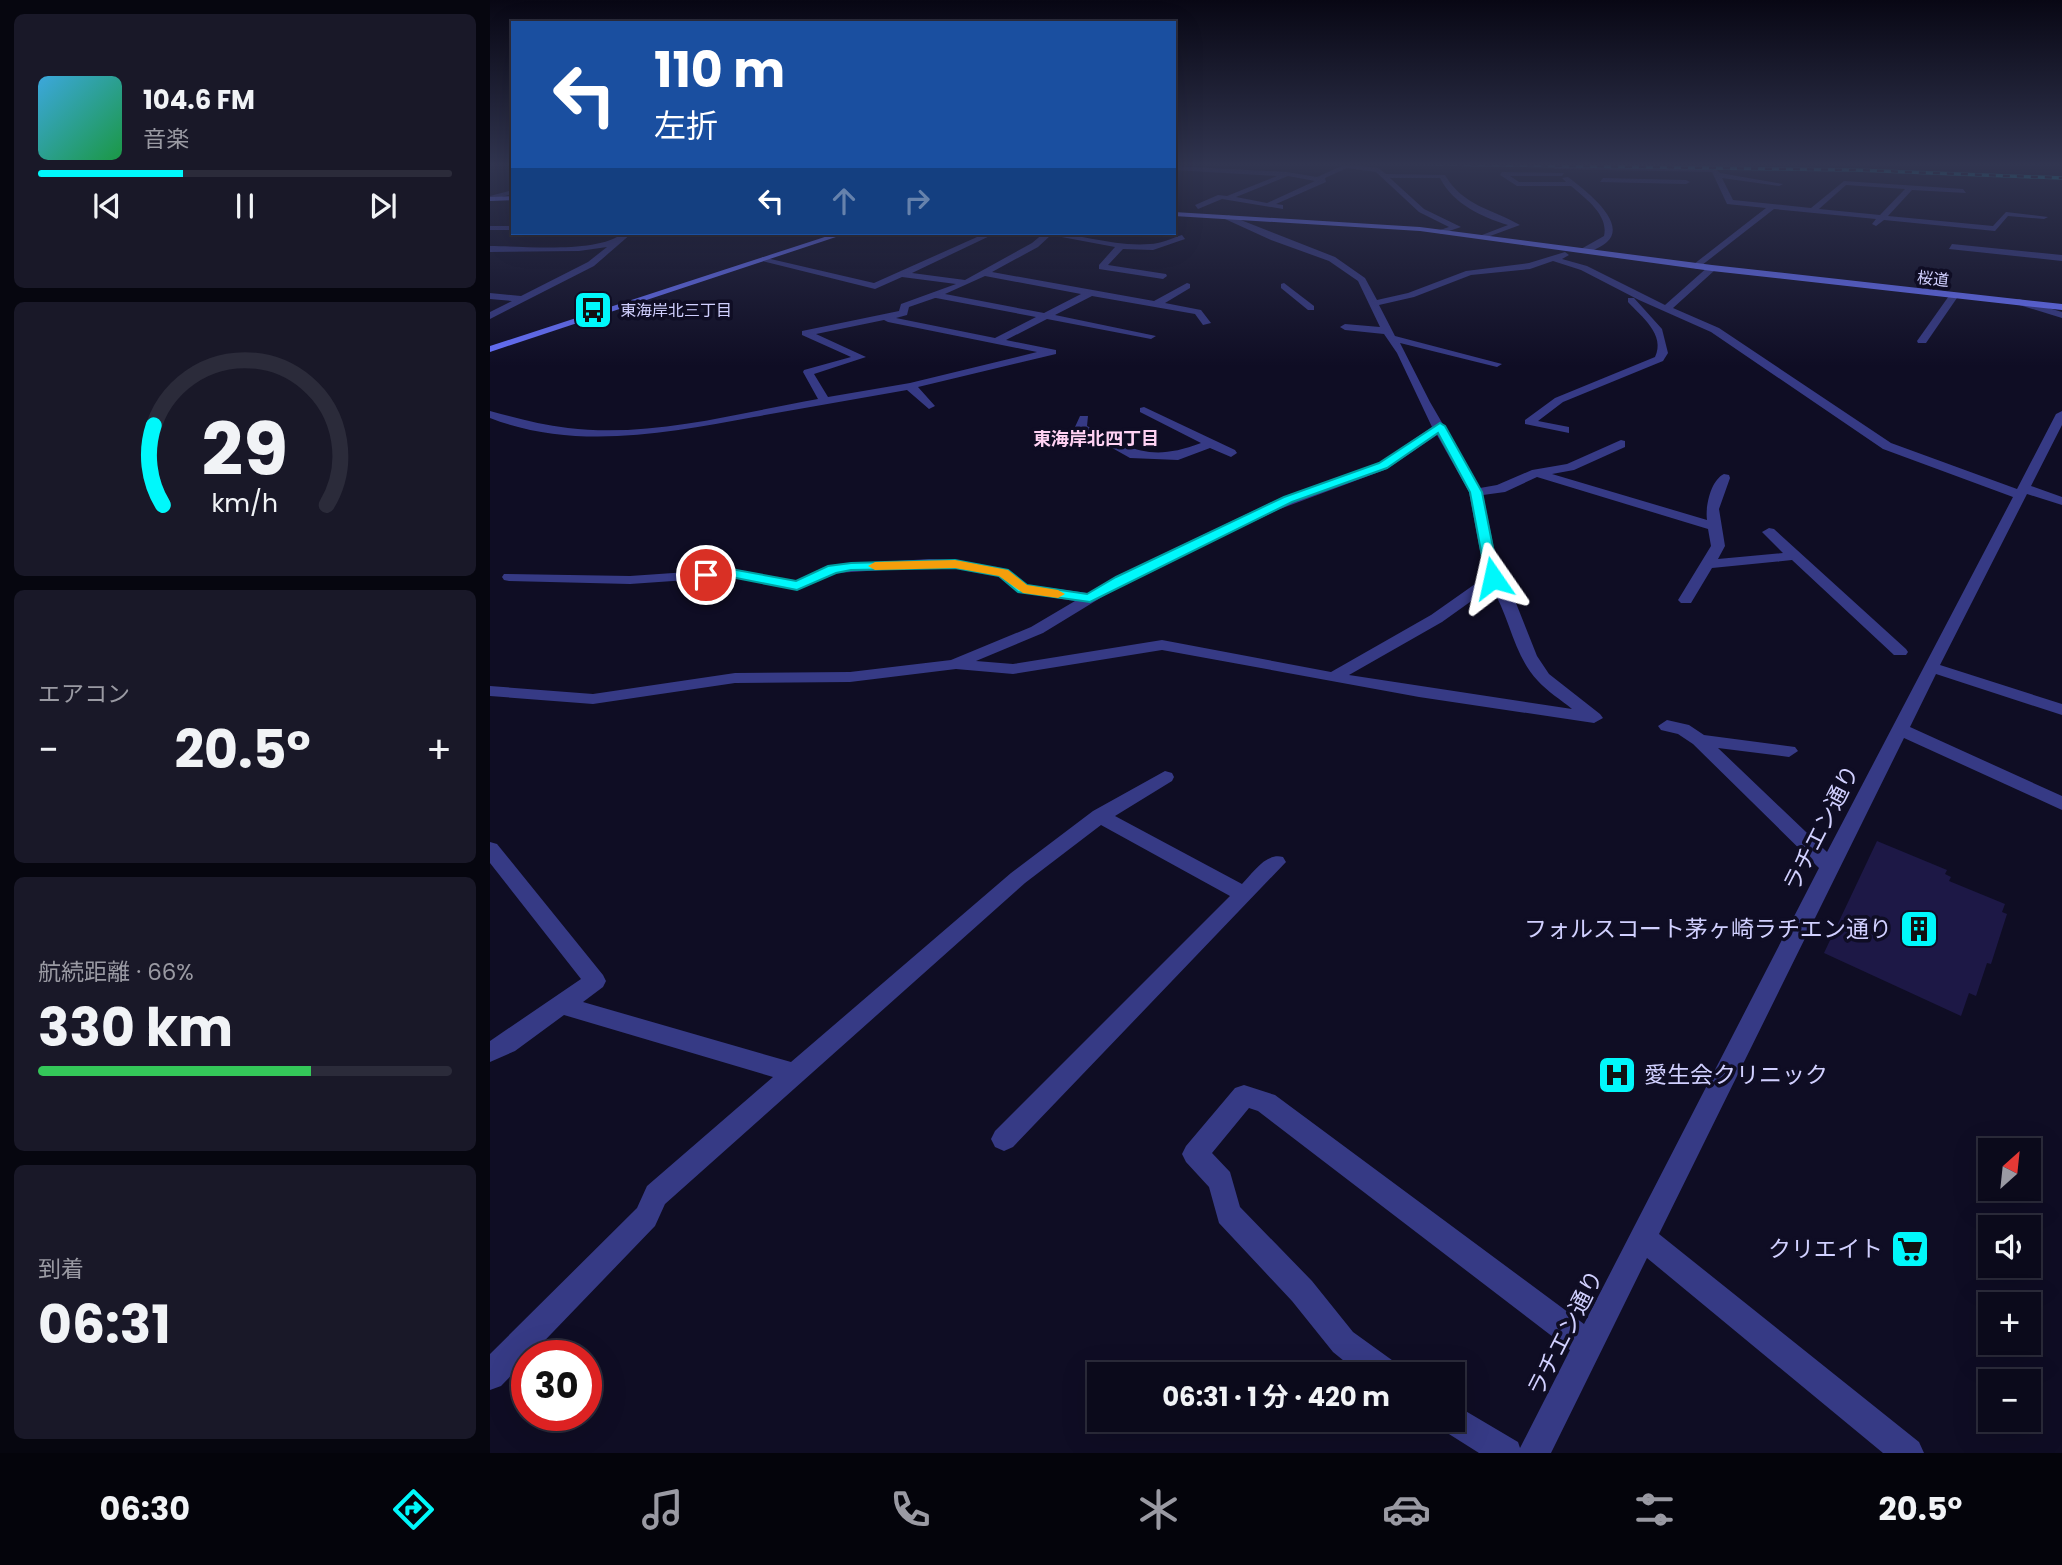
<!DOCTYPE html>
<html lang="ja">
<meta charset="utf-8">
<style>
body{margin:0;font-family:Poppins,"Noto Sans JP",sans-serif;background:#191828;color:#f1f3f6;height:100vh;display:flex;flex-direction:column;font-size:26px;white-space:nowrap}
*{box-sizing:border-box;margin:0}
p{font-size:23px;color:#9a9aa3}
.icon{flex:none;width:38px;height:38px;fill:none;stroke:currentColor;stroke-width:2;stroke-linecap:round;stroke-linejoin:round}
.map{position:relative;flex:1;overflow:hidden}
.details{display:flex;flex-direction:column;gap:14px;padding:14px;background:#06060f;width:490px}
.details>*{flex:none}
.banner{position:absolute;left:21px;top:21px;width:665px;height:214px;border-radius:0px;box-shadow:0 7px 28px #0002,0 0 0 2px #2b2b3a;background:#1a4fa0;color:#fff;overflow:hidden}
.needle{width:46px;rotate:27deg}
.fabs{position:absolute;left:1488px;top:1138px;display:grid;gap:14px}
.fabs a{display:grid;place-items:center;width:63px;height:63px;border-radius:0px;background:#0b0a1b;box-shadow:0 7px 28px #0002,0 0 0 2px #2b2b3a;font-size:35px}
.speed{position:absolute;left:21px;top:1340px;display:flex;gap:14px;font-size:35px;font-weight:700;text-align:center}
.speed>*{display:grid;place-content:center;width:91px;height:91px;border-radius:50%;background:#0b0a1b;box-shadow:0 7px 28px #0002,0 0 0 2px #2b2b3a;line-height:1}
.speed .limit{border:10px solid #d22;background:#fff;color:#111}
.pin{position:absolute;display:grid;place-items:center;width:60px;height:60px;color:#fff;margin:-30px;border:4px solid #fff;border-radius:50%;box-shadow:0 2px 7px #0007}
.me{position:absolute;width:77px;margin:-38px;rotate:349deg;stroke-linejoin:round;filter:drop-shadow(0 0 5px #0008)}
.turn{display:flex;align-items:center;gap:24px;height:147px;padding:0 28px;font-size:32px}
.turn .icon{width:91px;height:91px;stroke-width:2.5}
.turn b{display:block;font-size:49px;line-height:60px}
.lanes{display:flex;align-items:center;height:66px;padding:0 28px;background:#0003;justify-content:center;gap:35px;direction:ltr}
.lanes .off{opacity:.35}
.big{font-size:52px;font-weight:700;line-height:1.1}
.details .card{flex:1;display:flex;flex-direction:column;justify-content:center;gap:10px;min-width:0;padding:0 24px;border-radius:10px;background:#191828}
.details .dial{align-items:center;gap:0}
.dial svg{height:182px;overflow:visible;fill:none;stroke:#2b2b3a;stroke-width:7;stroke-linecap:round;text-anchor:middle}
.dial text{fill:#f1f3f6;stroke:none}
.song{display:flex;align-items:center;gap:21px}
.cover{width:84px;height:84px;border-radius:10px;background:linear-gradient(135deg,hsl(200 70% 55%),hsl(140 70% 35%))}
.played{height:7px;border-radius:4px;background:linear-gradient(90deg,#00f8fb 35%,#2b2b3a 35%)}
.keys{display:flex;justify-content:space-around;direction:ltr}
.heat{display:flex;justify-content:space-between;align-items:center;font-size:38px;direction:ltr}
.charge{height:10px;border-radius:5px;background:linear-gradient(90deg,#34c759 66%,#2b2b3a 0)}
.trip{position:absolute;left:597px;top:1362px;width:378px;height:70px;border-radius:0px;background:#0b0a1b;box-shadow:0 7px 28px #0002,0 0 0 2px #2b2b3a;font-weight:700;line-height:70px;text-align:center}
.dock{display:flex;height:112px;justify-content:space-around;align-items:center;background:#04040b;color:#9a9aa3}
.dock .icon{width:49px;height:49px}
.dock .active{color:#00f8fb}
.dock b{font-size:32px;color:#f1f3f6}
main{display:flex;flex:1;min-height:0}
.map>svg:first-child{display:block}
</style>
<main>
<section class="details">
<div class="card">
<div class="song"><i class="cover"></i><div><b>104.6 FM</b><p>音楽</p></div></div>
<div class="played"></div>
<div class="keys"><svg class="icon" aria-label="previous" viewBox="0 0 24 24"><path d="M18 5L8 12l10 7zM5 5v14"/></svg><svg class="icon" aria-label="pause" viewBox="0 0 24 24"><path d="M8 5v14M16 5v14"/></svg><svg class="icon" aria-label="next" viewBox="0 0 24 24"><path d="M6 5l10 7-10 7zM19 5v14"/></svg></div>
</div>
<div class="card dial"><svg viewBox="0 0 100 80">
<path d="M14 69A42 42 0 1 1 86 69"/>
<path d="M14 69A42 42 0 0 1 10 34" stroke="#00f8fb"/>
<text x="50" y="56" font-size="32" font-weight="700">29</text>
<text x="50" y="72" font-size="11">km/h</text>
</svg></div>
<div class="card"><p>エアコン</p>
<div class="heat"><a>−</a><b class="big">20.5°</b><a>+</a></div>
</div>
<div class="card"><p>航続距離 · 66%</p><b class="big">330 km</b><div class="charge"></div></div>
<div class="card"><p>到着</p><b class="big">06:31</b></div>
</section>
<div class="map">
<svg width="1572" height="1453" viewBox="0 0 1572 1453">
<rect width="100%" height="100%" fill="#0f0d24"/>
<polygon fill="#1d1846" points="1387,841 1457,870 1455,874 1461,877 1459,881 1515,904 1512,912 1517,914 1501,964 1497,963 1486,996 1479,993 1471,1016 1334,953"/>
<g fill="none" stroke-linecap="round" stroke-linejoin="round">
<g fill="#363a85" fill-rule="evenodd">
<path d="M 856,164 L 888,168 L 896,174 L 955,175 C 973,206 1002,209 1030,225 L 992,239 L 992,235 L 1018,225 C 992,217 963,204 950,178 L 900,178 L 934,209 L 971,227 L 950,234 L 950,230 L 959,227 L 929,212 L 886,172 L 857,168 L 835,178 L 836,182 L 786,204 L 793,205 L 793,209 L 732,199 L 708,209 L 705,205 L 728,195 L 737,196 L 787,176 L 684,170 L 684,166 L 797,172 L 827,177 ZM 798,176 L 825,181 L 777,203 L 746,197 Z"/>
<path d="M 1066,166 L 1225,168 L 1230,173 L 1293,184 L 1289,186 L 1232,178 L 1243,200 L 1321,208 L 1354,181 L 1473,189 L 1476,193 L 1422,190 L 1398,216 L 1503,226 L 1516,212 L 1558,217 L 1554,219 L 1518,216 L 1505,231 L 1394,220 L 1386,226 L 1382,224 L 1386,219 L 1284,209 L 1207,269 L 1204,268 L 1204,264 L 1276,208 L 1237,204 L 1222,172 L 1064,169 ZM 1356,185 L 1415,189 L 1390,215 L 1329,209 Z"/>
<path d="M 1012,172 L 1074,173 L 1072,176 L 1020,176 L 1029,182 L 1076,182 L 1072,178 L 1078,177 C 1092,188 1139,222 1117,242 C 1110,248 1099,253 1091,253 L 1091,249 L 1114,236 C 1119,215 1095,198 1081,186 L 1027,186 L 1010,175 Z"/>
<polygon points="1113,178 1196,180 1200,182 1196,184 1110,182"/>
<polygon points="23,190 23,194 0,200 0,196"/>
<path d="M 738,215 L 845,257 L 875,278 L 887,300 L 918,293 L 976,271 L 1039,263 L 1075,252 L 1079,255 L 1072,259 L 1097,266 L 1175,305 L 1219,266 L 1225,266 L 1225,270 L 1183,308 L 1229,328 L 1401,443 L 1527,489 L 1566,414 L 1572,411 L 1572,425 L 1541,486 L 1572,497 L 1572,505 L 1537,494 L 1450,665 L 1572,704 L 1572,715 L 1446,674 L 1420,727 L 1572,796 L 1572,810 L 1414,738 L 1169,1234 L 1429,1442 L 1434,1453 L 1393,1453 L 1157,1258 L 1061,1453 L 989,1453 L 951,1429 L 947,1419 L 962,1419 L 962,1403 L 1028,1442 L 1030,1448 L 1080,1350 L 768,1111 L 759,1108 L 722,1153 L 740,1172 L 750,1207 L 822,1281 L 863,1332 L 906,1363 L 910,1374 L 870,1374 L 843,1352 L 802,1301 L 729,1223 L 719,1187 L 696,1162 L 692,1154 L 696,1146 L 745,1088 L 754,1085 L 785,1095 L 1094,1324 L 1329,868 L 1203,744 L 1188,734 L 1171,730 L 1168,726 L 1177,720 L 1199,725 L 1214,735 L 1305,747 L 1308,751 L 1299,757 L 1228,748 L 1337,852 L 1523,497 L 1393,449 L 1221,332 L 1149,300 L 1091,270 L 1063,261 L 1040,269 L 981,275 L 924,297 L 889,305 L 905,336 L 1012,364 L 1007,367 L 910,343 L 940,402 L 990,488 L 1007,485 L 1042,470 L 1077,464 L 1131,440 L 1135,441 L 1135,447 L 1084,470 L 1062,474 L 1217,520 C 1215,506 1221,480 1234,474 L 1239,475 L 1240,478 L 1229,509 L 1235,546 L 1228,559 L 1293,553 L 1272,532 L 1279,528 L 1284,529 L 1416,649 L 1418,652 L 1416,655 L 1404,655 L 1302,560 L 1222,568 L 1201,603 L 1191,603 L 1188,600 L 1221,546 L 1218,529 L 1047,477 L 1015,492 L 993,495 L 1010,578 L 1024,598 L 1047,656 L 1059,674 L 1110,714 L 1113,718 L 1104,723 L 929,697 L 672,650 L 523,674 L 466,669 L 360,682 L 245,683 L 103,704 L 0,696 L 0,686 L 103,694 L 245,673 L 360,672 L 461,660 L 541,627 L 585,601 L 528,592 L 508,576 L 465,568 L 439,567 L 346,573 L 307,590 L 241,577 L 140,584 L 19,581 L 14,580 L 12,577 L 14,574 L 140,576 L 241,569 L 305,581 L 343,565 L 439,559 L 465,560 L 513,569 L 537,585 L 598,593 L 625,577 L 780,503 L 889,463 L 942,427 L 907,353 L 894,334 L 855,330 L 850,327 L 855,324 L 890,327 L 868,281 L 839,261 L 781,240 L 735,219 ZM 947,435 L 979,492 L 995,577 L 941,615 L 841,672 L 672,640 L 523,664 L 486,661 L 553,633 L 635,583 L 790,509 L 897,469 ZM 1001,587 C 1020,616 1023,655 1048,681 C 1057,691 1071,700 1082,709 L 859,675 L 952,622 Z"/>
<rect x="0" y="226" width="23" height="4"/>
<path d="M 133,233 L 142,233 L 104,266 L 0,319 L 0,312 L 22,301 L 0,299 L 0,293 L 31,296 L 98,262 L 117,247 L 89,251 L 0,252 L 0,246 C 34,246 108,254 133,233 Z"/>
<path d="M 496,233 L 506,233 L 422,273 L 475,280 L 542,243 L 554,233 C 589,233 624,247 660,244 C 670,244 682,238 692,235 L 695,239 L 663,250 L 633,249 L 618,265 L 676,274 L 677,276 L 673,279 L 609,269 L 609,265 L 625,247 L 561,235 L 548,247 L 502,272 L 664,301 L 697,283 L 700,284 L 700,288 L 675,303 L 711,310 L 721,323 L 713,325 L 705,314 L 602,296 L 565,315 L 666,336 L 661,339 L 557,319 L 516,340 L 566,350 L 566,354 L 428,387 L 445,406 L 439,409 L 417,390 C 366,399 315,408 264,417 C 178,433 85,451 0,418 L 0,411 C 26,418 51,425 78,428 C 161,438 248,413 328,399 L 313,372 L 314,370 L 361,357 L 312,335 L 312,331 L 409,311 L 411,304 L 466,284 L 412,277 L 385,289 L 272,261 L 272,257 L 384,283 ZM 495,276 L 591,294 L 554,313 L 455,294 ZM 445,298 L 446,298 L 546,317 L 505,338 L 406,318 L 417,315 L 419,307 ZM 394,320 L 398,322 L 547,352 L 420,383 L 338,397 L 324,374 L 376,357 L 326,334 Z"/>
<polygon points="1462,244 1572,255 1572,261 1459,249"/>
<polygon points="794,283 824,306 824,310 818,310 791,288 791,284"/>
<polygon points="1461,293 1469,295 1436,343 1428,343 1427,341"/>
<path d="M 1138,298 L 1144,298 L 1172,329 L 1178,353 L 1173,361 L 1073,402 L 1048,421 L 1079,427 L 1079,433 L 1035,424 L 1035,420 L 1065,398 L 1165,357 C 1176,335 1151,316 1138,302 Z"/>
<polygon points="1529,299 1572,312 1572,318 1526,304 1526,300"/>
<path d="M 654,407 L 745,450 L 747,453 L 741,457 L 720,448 L 688,460 L 640,458 L 585,427 L 590,416 L 598,416 L 597,426 C 641,450 661,462 711,443 L 650,412 L 650,408 Z"/>
<path d="M 675,771 L 682,773 L 684,777 L 682,781 L 625,816 L 752,884 C 763,873 776,852 793,857 L 796,862 L 523,1147 L 514,1151 L 505,1147 L 501,1139 L 505,1131 L 740,896 L 611,825 L 535,883 L 175,1204 L 165,1226 L 11,1386 L 0,1390 L 0,1354 L 147,1208 L 157,1186 L 283,1077 L 74,1015 L 25,1051 L 0,1062 L 0,1041 L 91,979 L 0,863 L 0,842 L 7,844 L 113,975 L 116,981 L 113,987 L 93,1002 L 301,1062 L 521,873 L 603,811 Z"/>
</g>
<g fill="#6771ff" fill-rule="evenodd">
<polygon points="23,196 23,200 0,201 0,197"/>
<polygon points="684,212 930,227 1222,265 1572,304 1572,310 1222,271 930,231 684,216"/>
<polygon points="347,233 358,233 0,352 0,346"/>
</g>
<defs>
<polyline id="rail" points="869,163 1366,170 1572,178"/>
</defs>
<use href="#rail" stroke="#00f8fb" stroke-width="3.5"/>
<use href="#rail" stroke="#0f0d24" stroke-width="2.5" stroke-dasharray="7" stroke-linecap="butt"/>
</g>
<linearGradient id="sky" x2="0" y2="1"><stop stop-color="#080714"/><stop offset="0.45" stop-color="#313550"/><stop offset="1" stop-color="#313550" stop-opacity="0"/></linearGradient>
<rect width="1572" height="366" fill="url(#sky)"/>
<polygon fill="#00f8fb" stroke="#00a1a3" stroke-width="2" points="950,423 955,426 992,492 1009,578 1007,580 1003,582 996,578 980,492 948,433 897,468 802,502 600,602 528,592 509,576 465,568 361,570 346,573 307,590 241,577 216,579 209,575 216,571 241,569 306,581 338,566 361,563 465,560 518,570 537,585 597,594 626,577 794,497 889,463"/>
<polygon fill="#f59e0b" points="465,560 518,570 537,585 568,590 575,594 568,598 533,593 509,576 465,568 385,570 378,566 385,562"/>
<defs>
<symbol id="bus-square" viewBox="-11 -11 22 22"><rect x="-9" y="-9" width="18" height="18" rx="4" fill="#00f8fb" stroke="#0f0d24"/><path d="M-5-6H5V4H4V6H2V4H-2V6H-4V4H-5ZM-3.5-4V0h7V-4ZM-3.5 1.2v1.5H-2V1.2ZM2 1.2v1.5H3.5V1.2Z" fill="#111"/></symbol>
<symbol id="building-square" viewBox="-11 -11 22 22"><rect x="-9" y="-9" width="18" height="18" rx="4" fill="#00f8fb" stroke="#0f0d24"/><path d="M-4-6H4V6H1V3H-1V6H-4ZM-2.5-4.3h1.7v1.8h-1.7ZM.8-4.3h1.7v1.8H.8ZM-2.5-1h1.7V.8h-1.7ZM.8-1h1.7V.8H.8Z" fill="#111"/></symbol>
<symbol id="hospital-square" viewBox="-11 -11 22 22"><rect x="-9" y="-9" width="18" height="18" rx="4" fill="#00f8fb" stroke="#0f0d24"/><path d="M-5-5h3v3.5h4V-5h3V5h-3V1.5h-4V5h-3Z" fill="#111"/></symbol>
<symbol id="supermarket-square" viewBox="-11 -11 22 22"><rect x="-9" y="-9" width="18" height="18" rx="4" fill="#00f8fb" stroke="#0f0d24"/><path d="M-6-5.5h2.5l.6 2H6L4.5 2H-2.5L-4.4-4H-6ZM-1.5 3.2a1.3 1.3 0 1 0 .1 0ZM3 3.2a1.3 1.3 0 1 0 .1 0Z" fill="#111"/></symbol>
</defs>
<g fill-rule="evenodd">
<use href="#bus-square" x="81" y="288" width="44" height="44"/>
<use href="#building-square" x="1407" y="907" width="44" height="44"/>
<use href="#hospital-square" x="1105" y="1053" width="44" height="44"/>
<use href="#supermarket-square" x="1398" y="1227" width="44" height="44"/>
</g>
<g text-anchor="middle" dominant-baseline="central" stroke-width="7" stroke-linejoin="round" paint-order="stroke">
<g font-size="16" fill="#d1d0ff" stroke="#0f0d24">
<text transform="translate(1443 279) rotate(6)">桜道</text>
</g>
<g font-size="16" fill="#d1d0ff" stroke="#0f0d24" text-anchor="start">
<text x="130" y="310">東海岸北三丁目</text>
</g>
<g font-size="18" font-weight="bold" fill="#ffd2f3" stroke="#0f0d24">
<text x="606" y="438">東海岸北四丁目</text>
</g>
<g font-size="23" fill="#d1d0ff" stroke="#0f0d24">
<text transform="translate(1331 828) rotate(-63)">ラチエン通り</text>
<text transform="translate(1075 1333) rotate(-63)">ラチエン通り</text>
</g>
<g font-size="23" fill="#d1d0ff" stroke="#0f0d24" text-anchor="end">
<text x="1402" y="929">フォルスコート茅ヶ崎ラチエン通り</text>
<text x="1154" y="1075" text-anchor="start">愛生会クリニック</text>
<text x="1393" y="1249">クリエイト</text>
</g>
</g>
</svg>
<div class="fabs">
<a><svg class="needle" viewBox="-14 -14 28 28"><path d="M0-13l5 13h-10z" fill="#e53935"/><path d="M0 13l5-13h-10z" fill="#9a9aa3"/></svg></a>
<a><svg class="icon" aria-label="sound" viewBox="0 0 24 24"><path d="M4 9h4l5-4v14l-5-4H4zM17 9q2 3 0 6"/></svg></a>
<a>+</a>
<a>−</a>
</div>
<div class="speed"><div class="limit">30</div></div>
<div class="pin" style="left:216px;top:575px;background:#d93025"><svg class="icon" aria-label="arrive" viewBox="0 0 24 24"><path d="M6 21V4h12l-3 4 3 4H6"/></svg></div>
<svg class="me" style="left:1003px;top:578px" viewBox="-20 -20 40 40"><path d="M0-17L14 15 0 8-14 15z" fill="#00f8fb" stroke="#fff" stroke-width="4"/></svg>
<div class="trip">06:31 · 1 分 · 420 m</div>
<div class="banner">
<div class="turn"><svg class="icon" aria-label="left" viewBox="0 0 24 24"><path d="M17 20v-9H6M10 6l-5 5 5 5"/></svg><div><b>110 m</b>左折</div></div>
<div class="lanes"><svg class="icon" aria-label="left" viewBox="0 0 24 24"><path d="M17 20v-9H6M10 6l-5 5 5 5"/></svg><svg class="icon off" aria-label="ahead" viewBox="0 0 24 24"><path d="M12 20V5M6 11l6-6 6 6"/></svg><svg class="icon off" aria-label="right" viewBox="0 0 24 24"><path d="M7 20v-9h11M14 6l5 5-5 5"/></svg></div>
</div>
</div>
</main>
<nav class="dock">
<b>06:30</b>
<svg class="icon active" aria-label="directions" viewBox="0 0 24 24"><path d="M12 3l9 9-9 9-9-9zM9 14v-3h6M13 9l2 2-2 2"/></svg>
<svg class="icon" aria-label="music" viewBox="0 0 24 24"><path d="M9 18V5l10-2v13"/><circle cx="6" cy="18" r="3"/><circle cx="16" cy="16" r="3"/></svg>
<svg class="icon" aria-label="phone" viewBox="0 0 24 24"><path d="M5 4h4l2 5-3 2q2 4 5 5l2-3 5 2v4C11 20 4 13 5 4z"/></svg>
<svg class="icon" aria-label="climate" viewBox="0 0 24 24"><path d="M12 3v18M4 7l16 10M4 17L20 7"/></svg>
<svg class="icon" aria-label="car" viewBox="0 0 24 24"><path d="M5 17H2v-5l4-1 3-4h7l3 4 3 1v5h-3M9 17h6M6 11h13"/><circle cx="7" cy="17" r="2"/><circle cx="17" cy="17" r="2"/></svg>
<svg class="icon" aria-label="filters" viewBox="0 0 24 24"><path d="M4 7h16M4 17h16"/><circle cx="9" cy="7" r="2"/><circle cx="15" cy="17" r="2"/></svg>
<b>20.5°</b>
</nav>
